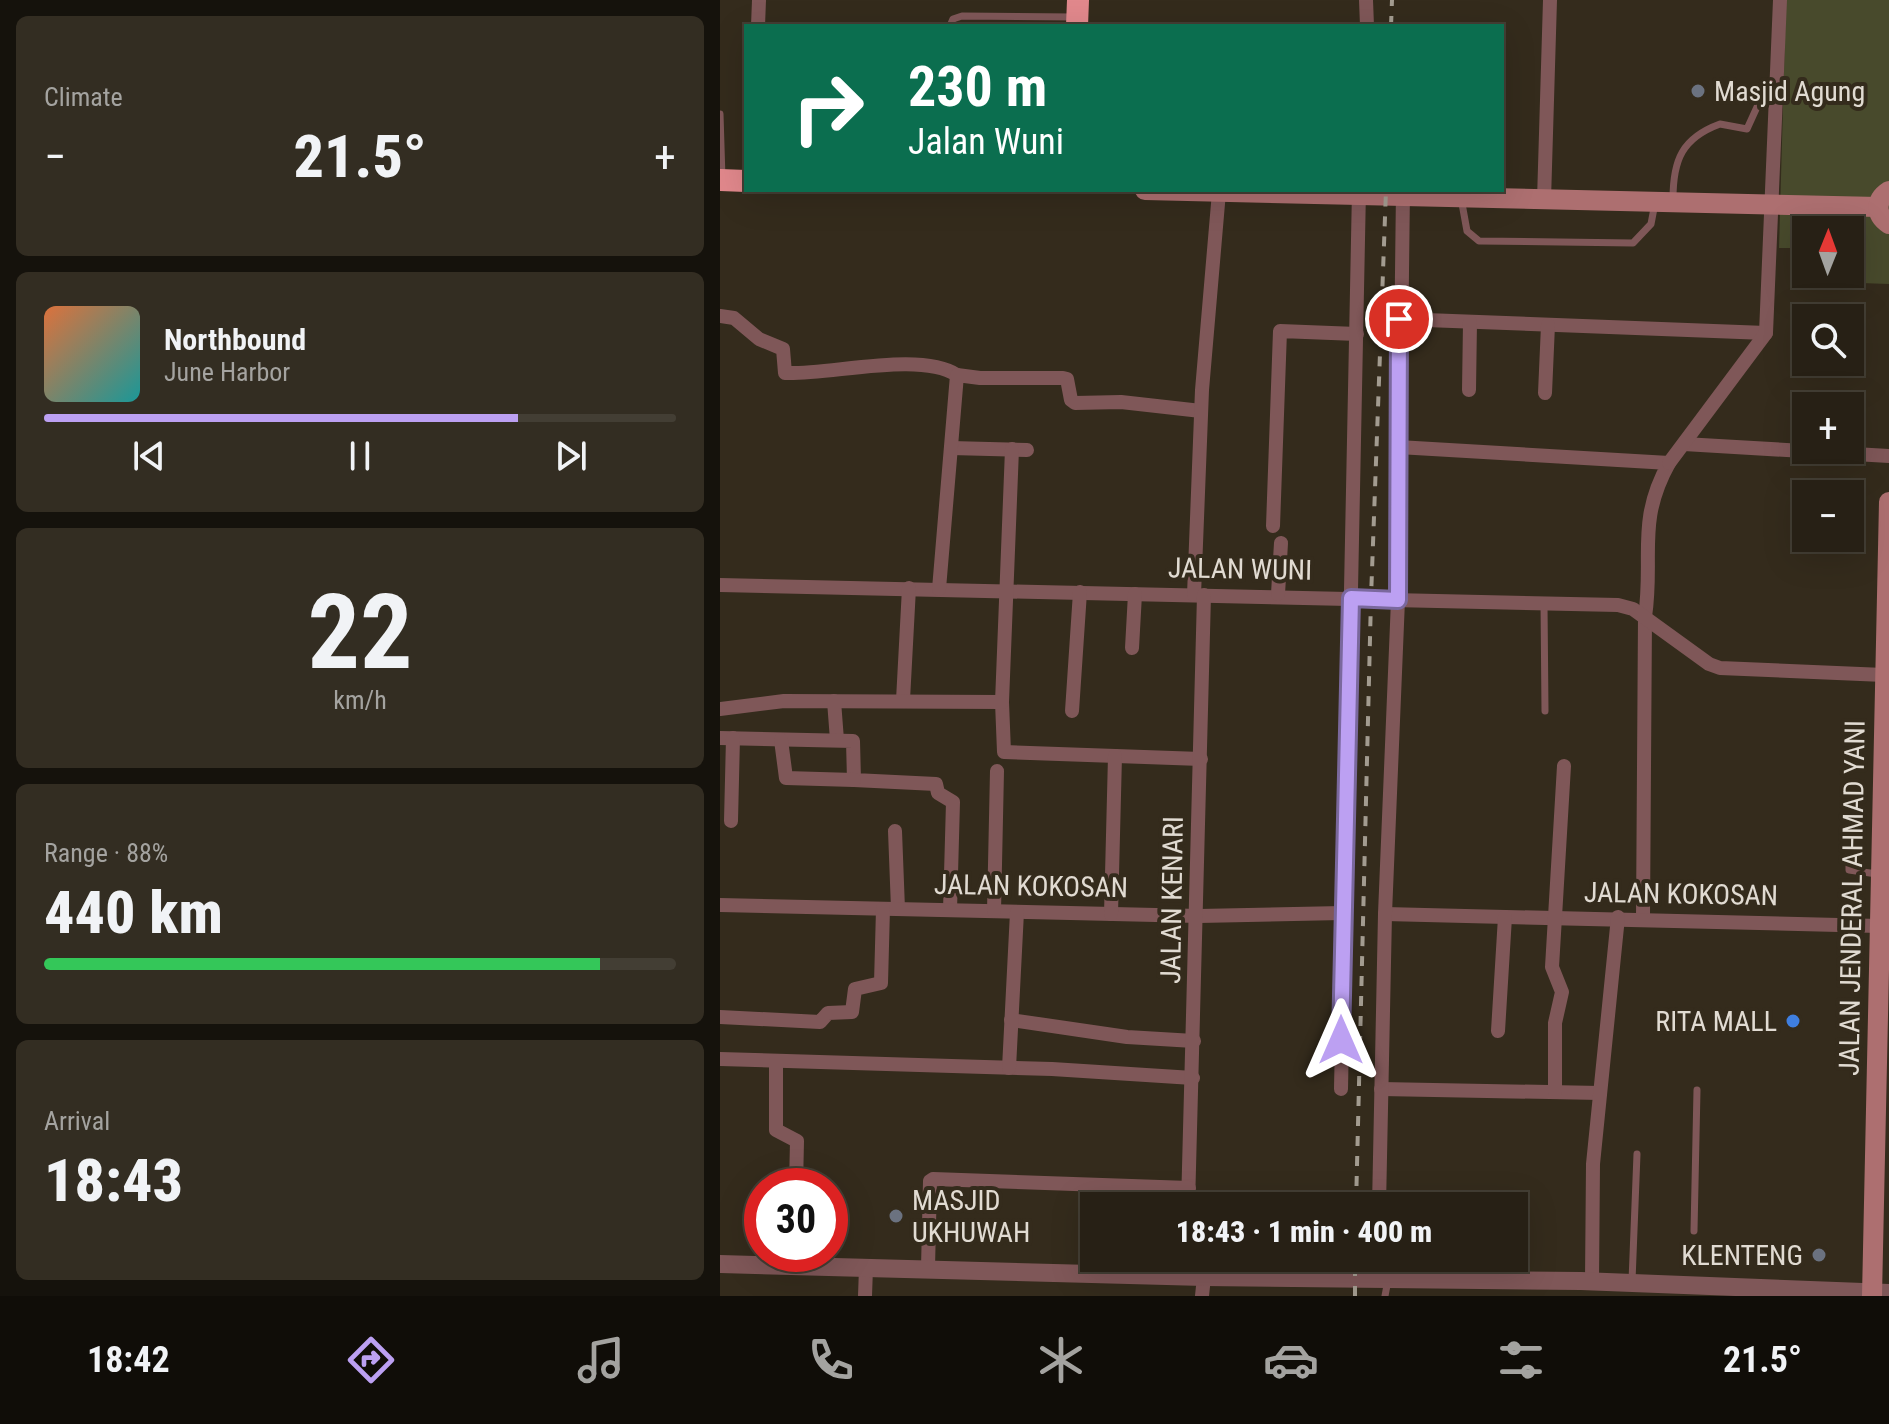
<!DOCTYPE html>
<meta charset="utf-8">
<style>
body{margin:0;font-family:"Roboto Condensed",sans-serif;background:#332d22;color:#f1f3f6;height:100vh;display:flex;flex-direction:column;font-size:30px;white-space:nowrap}
*{box-sizing:border-box;margin:0}
p{font-size:26px;color:#a4a3a0}
.icon{flex:none;width:44px;height:44px;fill:none;stroke:currentColor;stroke-width:2;stroke-linecap:round;stroke-linejoin:round}
.map{position:relative;flex:1;overflow:hidden}
.panel{display:flex;flex-direction:column;gap:16px;padding:16px;background:#15120c;width:720px}
.panel>*{flex:none}
.banner{position:absolute;left:24px;top:24px;width:760px;height:168px;border-radius:0px;box-shadow:0 8px 32px #0002,0 0 0 2px #433e34;background:#0b6e4f;color:#fff;overflow:hidden}
.needle{width:52px;rotate:1deg}
.fabs{position:absolute;left:1072px;top:216px;display:grid;gap:16px}
.fabs a{display:grid;place-items:center;width:72px;height:72px;border-radius:0px;background:#272015;box-shadow:0 8px 32px #0002,0 0 0 2px #433e34;font-size:40px}
.speed{position:absolute;left:24px;top:1168px;display:flex;gap:16px;font-size:40px;font-weight:700;text-align:center}
.speed>*{display:grid;place-content:center;width:104px;height:104px;border-radius:50%;background:#272015;box-shadow:0 8px 32px #0002,0 0 0 2px #433e34;line-height:1}
.speed .limit{border:12px solid #d22;background:#fff;color:#111}
.pin{position:absolute;display:grid;place-items:center;width:68px;height:68px;color:#fff;margin:-34px;border:4px solid #fff;border-radius:50%;box-shadow:0 2px 8px #0007}
.me{position:absolute;width:88px;margin:-44px;rotate:0deg;stroke-linejoin:round;filter:drop-shadow(0 0 6px #0008)}
.turn{display:flex;align-items:center;gap:28px;height:168px;padding:0 32px;font-size:36px}
.turn .icon{width:104px;height:104px;stroke-width:2.5}
.turn b{display:block;font-size:56px;line-height:68px}
.big{font-size:60px;font-weight:800;line-height:1.1}
.panel .widget{flex:1;display:flex;flex-direction:column;justify-content:center;gap:12px;min-width:0;padding:0 28px;border-radius:12px;background:#332d22}
.panel .dial{align-items:center;gap:0}
.dial b{font-size:104px;line-height:1}
.song{display:flex;align-items:center;gap:24px}
.cover{width:96px;height:96px;border-radius:12px;background:linear-gradient(135deg,hsl(20 70% 55%),hsl(180 70% 35%))}
.played{height:8px;border-radius:4px;background:linear-gradient(90deg,#bca0f2 75%,#433e34 75%)}
.keys{display:flex;justify-content:space-around;direction:ltr}
.heat{display:flex;justify-content:space-between;align-items:center;font-size:44px;direction:ltr}
.charge{height:12px;border-radius:6px;background:linear-gradient(90deg,#34c759 88%,#433e34 0)}
.trip{position:absolute;left:360px;top:1192px;width:448px;height:80px;border-radius:0px;background:#272015;box-shadow:0 8px 32px #0002,0 0 0 2px #433e34;font-weight:800;line-height:80px;text-align:center}
.menu{display:flex;height:128px;justify-content:space-around;align-items:center;background:#100d08;color:#a4a3a0}
.menu .icon{width:56px;height:56px}
.menu .active{color:#bca0f2}
.menu b{font-size:36px;color:#f1f3f6}
main{display:flex;flex:1;min-height:0}
.map>svg:first-child{display:block}
</style>
<main>
<section class="panel">
<div class="widget"><p>Climate</p>
<div class="heat"><a>−</a><b class="big">21.5°</b><a>+</a></div>
</div>
<div class="widget">
<div class="song"><i class="cover"></i><div><b>Northbound</b><p>June Harbor</p></div></div>
<div class="played"></div>
<div class="keys"><svg class="icon" aria-label="previous" viewBox="0 0 24 24"><path d="M18 5L8 12l10 7zM5 5v14"/></svg><svg class="icon" aria-label="pause" viewBox="0 0 24 24"><path d="M8 5v14M16 5v14"/></svg><svg class="icon" aria-label="next" viewBox="0 0 24 24"><path d="M6 5l10 7-10 7zM19 5v14"/></svg></div>
</div>
<div class="widget dial"><b>22</b><p>km/h</p></div>
<div class="widget"><p>Range · 88%</p><b class="big">440 km</b><div class="charge"></div></div>
<div class="widget"><p>Arrival</p><b class="big">18:43</b></div>
</section>
<div class="map">
<svg width="1169" height="1296" viewBox="0 0 1169 1296">
<rect width="100%" height="100%" fill="#342b1c"/>
<polygon fill="#484a2c" points="1066,0 1169,0 1169,284 1140,283 1141,249 1130,248 1130,230 1086,230 1086,248 1059,248"/>
<g fill="none" stroke-linecap="round" stroke-linejoin="round">
<g stroke="#7f5758" stroke-width="7">
<polyline points="230,26 233,19 242,16 355,17"/>
<polyline points="0,114 2,178"/>
<polyline points="741,198 747,231 759,241 913,243 931,224 935,203"/>
<path d="M 953,199 C 953,160 962,138 1000,124 L 1027,129 L 1042,96 L 1056,100"/>
<polyline points="824,603 825,711"/>
<polyline points="1129,846 1129,870 1157,874"/>
<polyline points="974,1231 977,1090"/>
<polyline points="912,1281 917,1154"/>
<polyline points="665,1296 668,1280"/>
</g>
<g stroke="#7f5758" stroke-width="14">
<polyline points="646,0 647,26"/>
<polyline points="38,26 39,0"/>
<polyline points="824,200 830,0"/>
<path d="M 0,316 L 14,318 L 39,339 L 63,349 L 65,373 C 110,375 200,351 237,375"/>
<polyline points="679,319 1046,333"/>
<polyline points="749,390 750,322"/>
<polyline points="825,393 828,325"/>
<polyline points="964,444 1169,456"/>
<path d="M 678,447 L 949,463 C 916,522 934,557 925,617 L 923,917"/>
<polyline points="231,448 307,450"/>
<polyline points="949,463 1046,333 1060,0"/>
<polyline points="553,526 560,331 637,334"/>
<polyline points="0,585 898,605 913,609 989,664 1000,668 1164,675"/>
<polyline points="219,589 237,375 260,378 343,378 347,379 351,400 355,403 401,402 481,411"/>
<polyline points="558,594 561,543"/>
<polyline points="474,595 482,390 499,192"/>
<polyline points="412,648 415,594"/>
<polyline points="183,700 189,588"/>
<polyline points="114,701 117,740"/>
<polyline points="282,702 284,752 481,759"/>
<polyline points="0,709 64,701 282,702 292,449"/>
<polyline points="352,711 360,592"/>
<polyline points="0,738 133,741 134,780 216,784 218,793 233,802 230,910"/>
<polyline points="61,740 66,778 134,780"/>
<polyline points="11,821 13,738"/>
<polyline points="175,831 178,909"/>
<polyline points="0,905 479,916 622,913"/>
<polyline points="274,911 277,771"/>
<polyline points="391,914 395,756"/>
<polyline points="665,914 1159,926"/>
<polyline points="0,1017 100,1022 108,1013 132,1012 135,989 161,983 163,909"/>
<polyline points="291,1020 407,1037 474,1041"/>
<polyline points="778,1031 785,917"/>
<polyline points="0,1059 332,1069 473,1078"/>
<polyline points="56,1061 56,1130 77,1141 76,1186"/>
<polyline points="289,1068 297,912"/>
<polyline points="621,1089 639,190"/>
<polyline points="661,1089 880,1093"/>
<polyline points="835,1092 835,1023 842,992 832,967 844,766"/>
<polyline points="468,1206 484,595"/>
<polyline points="659,1206 665,914 678,600 683,190"/>
<polyline points="208,1268 210,1181 213,1179 469,1188"/>
<polyline points="465,1277 467,1258"/>
<polyline points="657,1279 658,1258"/>
<polyline points="872,1281 873,1164 898,917"/>
<polyline points="145,1296 146,1268"/>
<polyline points="482,1296 484,1277"/>
</g>
<polyline stroke="#7f5758" stroke-width="18" points="0,1264 484,1277 861,1281 1169,1293"/>
<g stroke="#ad6f70" stroke-width="20">
<polyline points="425,190 1158,207"/>
<path d="M 1169,191 C 1155,200 1155,215 1169,224"/>
<polyline points="1152,1296 1169,502"/>
</g>
<g stroke="#e1888c" stroke-width="22">
<polyline points="357,26 358,0"/>
<polyline points="0,180 26,181"/>
</g>
<g stroke="#a39c90" stroke-width="4" stroke-dasharray="10 10" stroke-linecap="butt">
<polyline points="671,26 672,0"/>
<polyline points="636,1206 651,598 666,190"/>
<polyline points="635,1296 635,1258"/>
</g>
</g>
<g fill="none" stroke-linecap="round" stroke-linejoin="round">
<defs>
<polyline id="route" points="621,1040 631,598 678,600 679,319"/>
</defs>
<use href="#route" stroke="#7a689d" stroke-width="20"/>
<use href="#route" stroke="#bca0f2" stroke-width="14"/>
</g>
<g fill="#6b7280" stroke="#342b1c" stroke-width="3">
<circle cx="978" cy="91" r="8"/>
<circle cx="176" cy="1216" r="8"/>
<circle cx="1099" cy="1255" r="8"/>
</g>
<circle fill="#3f7fe0" stroke="#342b1c" stroke-width="3" cx="1073" cy="1021" r="8"/>
<g text-anchor="middle" dominant-baseline="central" stroke-width="8" stroke-linejoin="round" paint-order="stroke">
<g font-size="28" fill="#e1dbd2" stroke="#342b1c" text-anchor="start">
<text x="994" y="91">Masjid Agung</text>
<text x="1057" y="1021" text-anchor="end">RITA MALL</text>
<text x="192" y="1200">MASJID<tspan x="192" dy="32">UKHUWAH</tspan></text>
<text x="1083" y="1255" text-anchor="end">KLENTENG</text>
</g>
<g font-size="28" fill="#e1dbd2" stroke="#342b1c">
<text transform="translate(520 569) rotate(1)">JALAN WUNI</text>
<text transform="translate(311 886) rotate(1)">JALAN KOKOSAN</text>
<text transform="translate(961 894) rotate(1)">JALAN KOKOSAN</text>
<text transform="translate(1132 898) rotate(-89)">JALAN JENDERAL AHMAD YANI</text>
<text transform="translate(452 900) rotate(-89)">JALAN KENARI</text>
</g>
</g>
</svg>
<div class="fabs">
<a><svg class="needle" viewBox="-14 -14 28 28"><path d="M0-13l5 13h-10z" fill="#e53935"/><path d="M0 13l5-13h-10z" fill="#a4a3a0"/></svg></a>
<a><svg class="icon" aria-label="search" viewBox="0 0 24 24"><circle cx="10" cy="10" r="6"/><path d="M15 15l6 6"/></svg></a>
<a>+</a>
<a>−</a>
</div>
<div class="speed"><div class="limit">30</div></div>
<div class="pin" style="left:679px;top:319px;background:#d93025"><svg class="icon" aria-label="arrive" viewBox="0 0 24 24"><path d="M6 21V4h12l-3 4 3 4H6"/></svg></div>
<svg class="me" style="left:621px;top:1040px" viewBox="-20 -20 40 40"><path d="M0-17L14 15 0 8-14 15z" fill="#bca0f2" stroke="#fff" stroke-width="4"/></svg>
<div class="trip">18:43 · 1 min · 400 m</div>
<div class="banner">
<div class="turn"><svg class="icon" aria-label="right" viewBox="0 0 24 24"><path d="M7 20v-9h11M14 6l5 5-5 5"/></svg><div><b>230 m</b>Jalan Wuni</div></div>
</div>
</div>
</main>
<nav class="menu">
<b>18:42</b>
<svg class="icon active" aria-label="directions" viewBox="0 0 24 24"><path d="M12 3l9 9-9 9-9-9zM9 14v-3h6M13 9l2 2-2 2"/></svg>
<svg class="icon" aria-label="music" viewBox="0 0 24 24"><path d="M9 18V5l10-2v13"/><circle cx="6" cy="18" r="3"/><circle cx="16" cy="16" r="3"/></svg>
<svg class="icon" aria-label="phone" viewBox="0 0 24 24"><path d="M5 4h4l2 5-3 2q2 4 5 5l2-3 5 2v4C11 20 4 13 5 4z"/></svg>
<svg class="icon" aria-label="climate" viewBox="0 0 24 24"><path d="M12 3v18M4 7l16 10M4 17L20 7"/></svg>
<svg class="icon" aria-label="car" viewBox="0 0 24 24"><path d="M5 17H2v-5l4-1 3-4h7l3 4 3 1v5h-3M9 17h6M6 11h13"/><circle cx="7" cy="17" r="2"/><circle cx="17" cy="17" r="2"/></svg>
<svg class="icon" aria-label="filters" viewBox="0 0 24 24"><path d="M4 7h16M4 17h16"/><circle cx="9" cy="7" r="2"/><circle cx="15" cy="17" r="2"/></svg>
<b>21.5°</b>
</nav>
